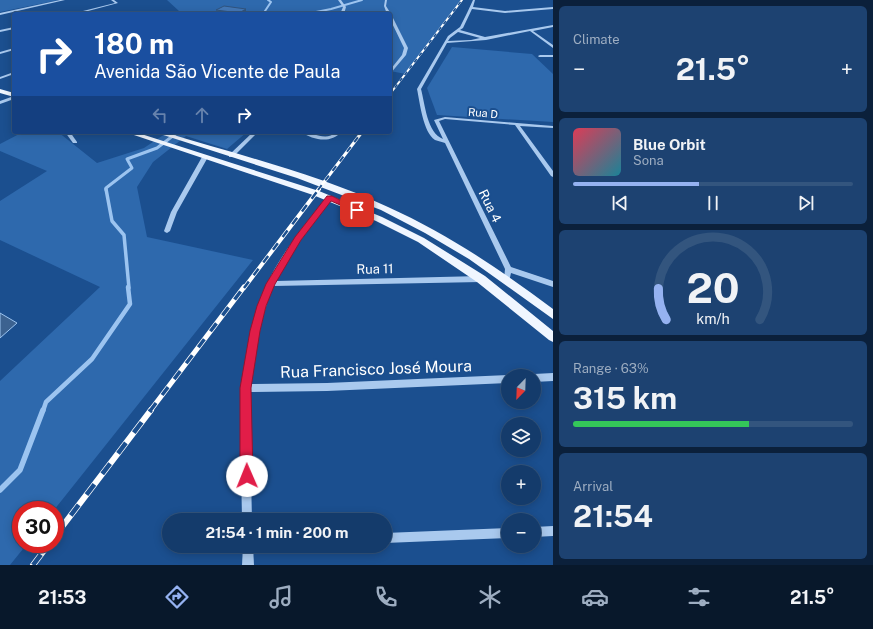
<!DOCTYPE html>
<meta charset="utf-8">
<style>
body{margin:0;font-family:"Public Sans",sans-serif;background:#1d4271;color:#f1f3f6;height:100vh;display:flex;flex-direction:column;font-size:15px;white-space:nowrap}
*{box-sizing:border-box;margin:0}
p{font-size:13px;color:#9dadc1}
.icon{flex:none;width:22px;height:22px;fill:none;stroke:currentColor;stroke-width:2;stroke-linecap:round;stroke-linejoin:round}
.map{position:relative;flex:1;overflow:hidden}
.details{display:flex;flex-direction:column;gap:6px;padding:6px;background:#0b203b;width:320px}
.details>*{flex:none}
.banner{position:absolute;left:12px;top:12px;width:380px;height:122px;border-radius:4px;box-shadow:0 2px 10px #0003,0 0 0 1px #33557e;background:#1a4fa0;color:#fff;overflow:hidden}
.needle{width:26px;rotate:203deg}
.controls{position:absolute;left:501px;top:369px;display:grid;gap:8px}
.controls a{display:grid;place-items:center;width:40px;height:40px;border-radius:50%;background:#143b6b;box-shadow:0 2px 10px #0003,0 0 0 1px #33557e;font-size:20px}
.speed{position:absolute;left:12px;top:501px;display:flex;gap:8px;font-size:20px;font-weight:700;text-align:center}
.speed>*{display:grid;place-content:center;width:52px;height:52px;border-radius:50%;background:#143b6b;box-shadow:0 2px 10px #0003,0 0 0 1px #33557e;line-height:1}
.speed .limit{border:6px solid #d22;background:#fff;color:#111}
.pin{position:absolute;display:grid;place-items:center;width:34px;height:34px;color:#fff;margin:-17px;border-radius:8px;box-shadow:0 2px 6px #0006}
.me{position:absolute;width:44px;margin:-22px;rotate:359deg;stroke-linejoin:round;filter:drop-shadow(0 0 3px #0008)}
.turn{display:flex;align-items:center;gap:14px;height:84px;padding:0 16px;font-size:18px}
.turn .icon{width:52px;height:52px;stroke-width:2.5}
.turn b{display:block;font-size:28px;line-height:34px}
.lanes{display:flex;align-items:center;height:38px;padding:0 16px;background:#0003;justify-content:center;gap:20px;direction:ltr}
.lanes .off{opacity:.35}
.big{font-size:30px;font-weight:700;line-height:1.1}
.details .widget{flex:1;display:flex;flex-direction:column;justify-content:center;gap:6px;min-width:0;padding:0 14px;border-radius:6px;background:#1d4271}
.details .dial{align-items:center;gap:0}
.dial svg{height:104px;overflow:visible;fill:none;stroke:#33557e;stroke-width:7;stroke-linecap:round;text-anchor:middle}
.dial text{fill:#f1f3f6;stroke:none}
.song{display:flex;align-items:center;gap:12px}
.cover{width:48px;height:48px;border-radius:6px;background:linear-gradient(135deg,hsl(350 70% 55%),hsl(190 70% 35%))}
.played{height:4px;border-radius:2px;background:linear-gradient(90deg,#95b2f1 45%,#33557e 45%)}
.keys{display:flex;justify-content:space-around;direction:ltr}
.heat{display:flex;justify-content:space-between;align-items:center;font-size:22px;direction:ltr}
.charge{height:6px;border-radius:3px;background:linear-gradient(90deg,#34c759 63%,#33557e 0)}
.trip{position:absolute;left:162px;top:513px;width:230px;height:40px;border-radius:20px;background:#143b6b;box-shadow:0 2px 10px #0003,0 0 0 1px #33557e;font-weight:700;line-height:40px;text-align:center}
.tab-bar{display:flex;height:64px;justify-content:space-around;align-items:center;background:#08182b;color:#9dadc1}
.tab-bar .icon{width:28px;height:28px}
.tab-bar .on{color:#95b2f1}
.tab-bar b{font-size:18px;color:#f1f3f6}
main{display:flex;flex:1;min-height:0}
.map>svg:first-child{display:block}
</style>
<main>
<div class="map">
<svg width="553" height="565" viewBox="0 0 553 565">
<rect width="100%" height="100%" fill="#1b4f8f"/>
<g fill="#2e69ad">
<polygon points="0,0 59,0 0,12"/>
<polygon points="167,0 462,0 406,74 390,71 390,14 167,14 179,11"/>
<polygon points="452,47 532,54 553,74 553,122 437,115 427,88"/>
<polygon points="23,132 58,132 97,163 144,148 168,132 247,132 227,149 186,136 153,162 137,187 147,237 253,260 54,510 21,510 21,544 27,544 10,565 0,565 0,381 100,287 0,240 0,201 47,171 0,151 0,144"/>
</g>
<polygon fill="#3c6290" stroke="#9cc4f0" points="0,313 17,323 0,338"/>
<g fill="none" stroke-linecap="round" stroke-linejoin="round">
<g stroke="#9cc4f0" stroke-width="2">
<polyline points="263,14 271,2 268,0"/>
<polyline points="306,14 331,9 362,0"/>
</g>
<polyline stroke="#9cc4f0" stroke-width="3" points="106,190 106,188 132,168 127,159 157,148 178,132"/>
<polyline stroke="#9cc4f0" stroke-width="3.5" points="106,189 112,221 124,235 129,288"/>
<polyline stroke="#9cc4f0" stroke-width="4.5" points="43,411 46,402 92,359 130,304 128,287"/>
<polyline stroke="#9cc4f0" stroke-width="5.5" points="0,490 20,470 43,410"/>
<g fill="#a9c9ee" fill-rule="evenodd">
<polygon points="60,0 65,0 0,15 0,13"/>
<polygon points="111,0 114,0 118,3 77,14 71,14 115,3"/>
<polygon points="338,0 341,0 346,7 344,14 340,14 343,7"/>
<polygon points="385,0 387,0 386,6 391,14 390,15 387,14 384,6"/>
<path d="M 473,0 L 475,0 L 473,7 L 505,11 L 553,7 L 553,9 L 505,13 L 472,9 L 463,28 L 460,30 L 485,37 L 553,25 L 553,27 L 533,31 L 553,45 L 553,48 L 530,31 L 486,40 L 447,43 L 421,89 C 425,104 427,133 443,139 L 434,120 L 445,117 L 553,126 L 553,128 L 520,126 L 553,171 L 553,177 L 551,176 L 515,125 L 445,119 L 439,121 L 511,267 L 553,281 L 553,287 L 511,273 L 509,282 L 505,282 L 504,280 L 505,269 L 445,143 C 442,142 438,141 435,140 C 423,132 420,103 417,89 L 448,36 L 460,27 L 467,13 ZM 458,32 L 480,38 L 471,40 L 448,41 L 450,38 Z"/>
<polygon points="157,12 158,14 151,14 152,13"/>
<polygon points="390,15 392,16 408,48 406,55 390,74 390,70 402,55 404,48 390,19"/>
<polygon points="14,27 14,29 0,32 0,30"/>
<polygon points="14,48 14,50 0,54 0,52"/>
<polygon points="540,55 553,55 553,57 539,57 538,56"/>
<polygon points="14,72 14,74 0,79 0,77"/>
<polygon points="14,96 14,99 0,104 0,101"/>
<polygon points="65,132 70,132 77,142 77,143 73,143"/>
<polygon points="253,132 258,132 233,157 229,157 229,155"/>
<path d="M 301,132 C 313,132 326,142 336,132 L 341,132 C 331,144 313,140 301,132 Z"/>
<polygon points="205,155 208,157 177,212 170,231 167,233 165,232 164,231 171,212 202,157"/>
<path d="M 329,196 L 332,198 L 291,253 L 276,281 L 481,276 L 484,279 L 481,282 L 273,286 C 261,319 254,349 251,384 L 327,383 L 508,375 L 510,376 L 508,376 L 508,383 L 327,391 L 251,392 L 250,431 L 252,520 L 242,520 C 241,445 235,369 262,298 C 264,294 265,287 267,284 C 281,253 306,224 327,197 Z"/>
<polygon points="553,373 553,381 534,382 534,376 531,376 534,374"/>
<polygon points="553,526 553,536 534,537 534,527"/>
<polygon points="508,528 508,538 385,543 385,533"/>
<polygon points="243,546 253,546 254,565 242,565"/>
</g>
<g fill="#f0f6ff" fill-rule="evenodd">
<polygon points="0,89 14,93 14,97 0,93"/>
<polygon points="125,132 135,132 319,191 382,217 424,238 485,276 553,331 553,342 549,340 477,282 418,242 376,221 313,195"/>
<path d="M 154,132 L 164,132 C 239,155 317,174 388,207 C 448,234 501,270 553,309 L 553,319 L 469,259 L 425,233 L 381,210 L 297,178 Z"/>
</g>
<defs>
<polyline id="rail-far4" points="390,94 462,0"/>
<polyline id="rail-far3" points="318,190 362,132"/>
<polyline id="rail-far2" points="244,288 319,189"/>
<polyline id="rail-far1" points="150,411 244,287"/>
<g id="rail">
<polyline points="55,536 151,410"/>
<polyline points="33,565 49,544"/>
</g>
</defs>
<use href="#rail-far4" stroke="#fff" stroke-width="2"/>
<use href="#rail-far3" stroke="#fff" stroke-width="3"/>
<use href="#rail-far2" stroke="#fff" stroke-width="4"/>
<use href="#rail-far1" stroke="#fff" stroke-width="5"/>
<use href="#rail" stroke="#fff" stroke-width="6"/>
<use href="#rail-far4" stroke="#1b4f8f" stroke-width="1.5" stroke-dasharray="4" stroke-linecap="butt"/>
<use href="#rail-far3" stroke="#1b4f8f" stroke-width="2" stroke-dasharray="6" stroke-linecap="butt"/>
<use href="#rail-far2" stroke="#1b4f8f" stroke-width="2.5" stroke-dasharray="8" stroke-linecap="butt"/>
<use href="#rail-far1" stroke="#1b4f8f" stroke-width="3.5" stroke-dasharray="10" stroke-linecap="butt"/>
<use href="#rail" stroke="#1b4f8f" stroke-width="4.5" stroke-dasharray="13" stroke-linecap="butt"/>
</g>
<polygon fill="#3a679d" points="246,9 246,14 217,14 216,10"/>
<polygon fill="#305480" points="246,9 246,14 239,14 239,13"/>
<polygon fill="#4478b7" stroke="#305480" points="224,6 246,9 239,13 216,10"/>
<polygon fill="#e11d48" stroke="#92132f" points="327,196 332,196 360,210 357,212 354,211 331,201 301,240 275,284 266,306 260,331 251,388 253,476 251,481 247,482 242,481 240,476 240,388 250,331 257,306 266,284 295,237"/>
<g text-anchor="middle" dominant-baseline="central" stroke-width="4" stroke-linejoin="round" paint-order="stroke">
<g font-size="11" fill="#fff" stroke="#1b4f8f">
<text transform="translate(483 113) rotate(5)">Rua D</text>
</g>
<g font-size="13" fill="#fff" stroke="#1b4f8f">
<text transform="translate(490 206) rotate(64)">Rua 4</text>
<text transform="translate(375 269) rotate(-1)">Rua 11</text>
</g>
<g font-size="16" fill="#fff" stroke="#1b4f8f">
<text transform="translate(376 369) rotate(-2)">Rua Francisco José Moura</text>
</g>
</g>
</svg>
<div class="controls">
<a><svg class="needle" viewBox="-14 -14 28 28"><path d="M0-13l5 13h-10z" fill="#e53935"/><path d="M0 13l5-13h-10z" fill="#9dadc1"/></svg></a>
<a><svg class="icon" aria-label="layers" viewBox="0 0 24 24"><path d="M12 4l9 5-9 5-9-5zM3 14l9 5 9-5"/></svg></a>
<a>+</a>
<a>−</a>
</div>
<div class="speed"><div class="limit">30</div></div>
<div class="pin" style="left:357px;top:210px;background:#d93025"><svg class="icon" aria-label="arrive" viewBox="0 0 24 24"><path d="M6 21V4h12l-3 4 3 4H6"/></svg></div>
<svg class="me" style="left:247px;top:476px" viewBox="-20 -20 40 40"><circle r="19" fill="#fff"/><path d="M0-13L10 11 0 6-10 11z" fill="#e11d48"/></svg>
<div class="trip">21:54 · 1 min · 200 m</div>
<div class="banner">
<div class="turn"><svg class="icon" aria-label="right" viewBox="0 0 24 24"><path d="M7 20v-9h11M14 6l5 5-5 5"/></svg><div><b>180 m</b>Avenida São Vicente de Paula</div></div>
<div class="lanes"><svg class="icon off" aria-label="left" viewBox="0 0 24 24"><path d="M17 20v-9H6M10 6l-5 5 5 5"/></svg><svg class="icon off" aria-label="ahead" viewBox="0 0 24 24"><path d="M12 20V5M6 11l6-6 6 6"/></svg><svg class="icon" aria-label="right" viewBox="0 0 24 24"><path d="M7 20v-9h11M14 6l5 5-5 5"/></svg></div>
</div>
</div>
<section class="details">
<div class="widget"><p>Climate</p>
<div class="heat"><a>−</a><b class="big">21.5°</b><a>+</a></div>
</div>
<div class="widget">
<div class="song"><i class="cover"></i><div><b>Blue Orbit</b><p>Sona</p></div></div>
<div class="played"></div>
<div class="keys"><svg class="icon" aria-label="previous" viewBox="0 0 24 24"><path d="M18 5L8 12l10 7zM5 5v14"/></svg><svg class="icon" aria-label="pause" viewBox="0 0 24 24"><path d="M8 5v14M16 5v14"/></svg><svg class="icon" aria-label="next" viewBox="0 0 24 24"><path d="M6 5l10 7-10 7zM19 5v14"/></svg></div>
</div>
<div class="widget dial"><svg viewBox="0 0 100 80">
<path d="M14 69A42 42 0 1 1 86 69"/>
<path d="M14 69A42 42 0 0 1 8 45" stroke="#95b2f1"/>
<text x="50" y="56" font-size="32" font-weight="700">20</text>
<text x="50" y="72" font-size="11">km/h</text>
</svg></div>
<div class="widget"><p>Range · 63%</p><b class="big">315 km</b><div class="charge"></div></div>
<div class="widget"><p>Arrival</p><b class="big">21:54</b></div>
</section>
</main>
<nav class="tab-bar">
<b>21:53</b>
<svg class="icon on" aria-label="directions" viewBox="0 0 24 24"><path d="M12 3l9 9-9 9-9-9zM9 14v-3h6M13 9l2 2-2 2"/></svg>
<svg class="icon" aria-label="music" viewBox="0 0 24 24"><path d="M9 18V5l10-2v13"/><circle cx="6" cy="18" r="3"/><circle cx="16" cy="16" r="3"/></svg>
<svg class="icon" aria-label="phone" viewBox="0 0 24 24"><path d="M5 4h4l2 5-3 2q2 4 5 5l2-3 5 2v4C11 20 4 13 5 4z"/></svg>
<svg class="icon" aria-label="climate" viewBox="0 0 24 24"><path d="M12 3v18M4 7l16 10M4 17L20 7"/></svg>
<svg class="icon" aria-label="car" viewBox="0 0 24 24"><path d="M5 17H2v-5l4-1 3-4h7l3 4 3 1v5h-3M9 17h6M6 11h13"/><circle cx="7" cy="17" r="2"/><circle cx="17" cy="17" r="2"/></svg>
<svg class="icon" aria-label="filters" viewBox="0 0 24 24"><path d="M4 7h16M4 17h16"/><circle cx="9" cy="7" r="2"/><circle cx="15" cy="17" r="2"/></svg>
<b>21.5°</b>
</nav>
